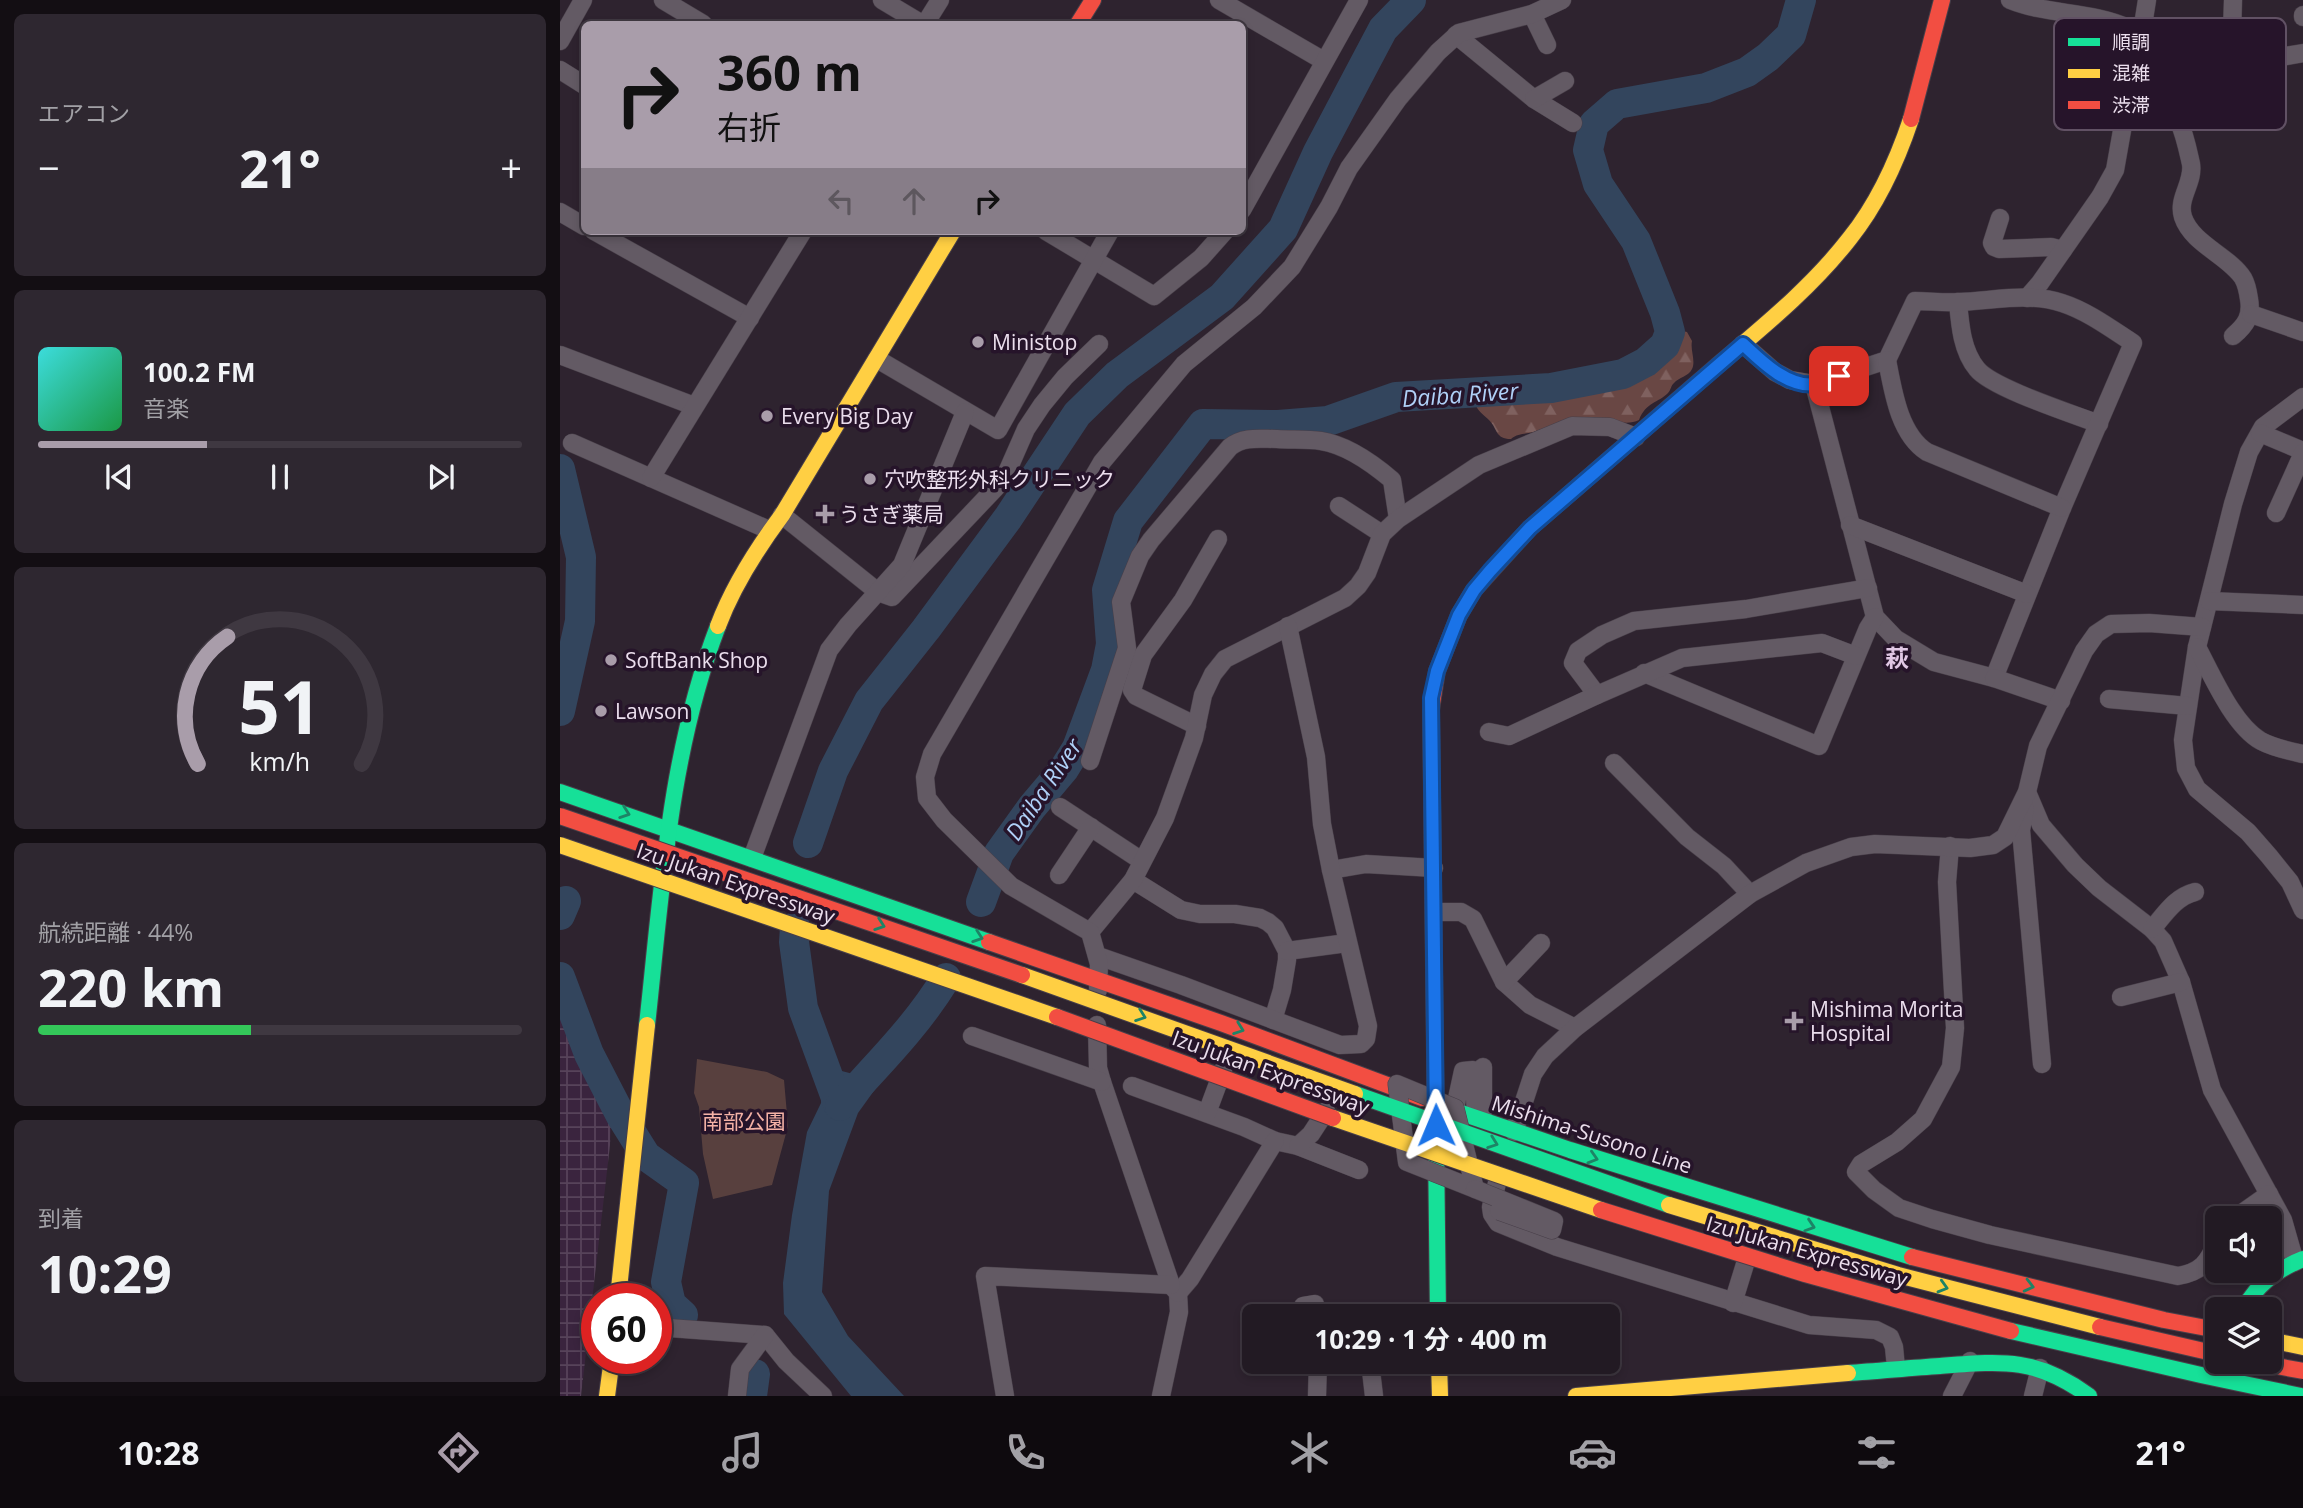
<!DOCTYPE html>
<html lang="ja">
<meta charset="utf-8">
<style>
body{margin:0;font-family:"Open Sans","Noto Sans JP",sans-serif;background:#2e2730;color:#f1f3f6;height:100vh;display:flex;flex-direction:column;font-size:26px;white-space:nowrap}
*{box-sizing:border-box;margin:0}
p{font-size:23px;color:#a2a1a6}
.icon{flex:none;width:38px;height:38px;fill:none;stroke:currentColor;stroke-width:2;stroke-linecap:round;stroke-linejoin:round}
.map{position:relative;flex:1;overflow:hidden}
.side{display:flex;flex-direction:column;gap:14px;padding:14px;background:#130e13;width:560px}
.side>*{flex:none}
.hud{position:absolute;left:21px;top:21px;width:665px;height:214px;border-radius:10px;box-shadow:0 4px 10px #0003,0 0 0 2px #3f3841;background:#a99daa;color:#111;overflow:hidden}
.tools{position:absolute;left:1645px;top:1206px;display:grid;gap:14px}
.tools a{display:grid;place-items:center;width:77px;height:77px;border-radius:10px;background:#221a23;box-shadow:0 4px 10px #0003,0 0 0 2px #3f3841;font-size:35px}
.speed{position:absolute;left:21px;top:1283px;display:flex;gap:14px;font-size:35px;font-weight:700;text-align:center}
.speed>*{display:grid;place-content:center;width:91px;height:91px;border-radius:50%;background:#221a23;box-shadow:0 4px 10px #0003,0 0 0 2px #3f3841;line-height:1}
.speed .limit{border:10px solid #d22;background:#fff;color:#111}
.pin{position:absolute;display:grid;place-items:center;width:60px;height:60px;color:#fff;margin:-30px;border-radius:14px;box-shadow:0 4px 10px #0006}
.me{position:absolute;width:77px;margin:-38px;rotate:359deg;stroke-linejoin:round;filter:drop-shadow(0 0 5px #0008)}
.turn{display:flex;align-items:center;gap:24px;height:147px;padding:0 21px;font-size:32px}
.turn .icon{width:91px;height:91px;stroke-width:2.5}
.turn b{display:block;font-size:49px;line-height:60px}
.lanes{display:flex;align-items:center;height:66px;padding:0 21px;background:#0003;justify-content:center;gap:35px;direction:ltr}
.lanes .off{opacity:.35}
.big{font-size:52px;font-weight:700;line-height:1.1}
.side .tile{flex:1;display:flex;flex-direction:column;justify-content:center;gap:10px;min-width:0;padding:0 24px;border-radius:10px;background:#2e2730}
.side .dial{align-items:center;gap:0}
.dial svg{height:182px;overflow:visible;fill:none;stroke:#3f3841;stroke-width:7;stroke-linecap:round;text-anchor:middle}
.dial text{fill:#f1f3f6;stroke:none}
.song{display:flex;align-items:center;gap:21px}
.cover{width:84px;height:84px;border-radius:10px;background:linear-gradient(135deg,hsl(180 70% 55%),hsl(140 70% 35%))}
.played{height:7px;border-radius:4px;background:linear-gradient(90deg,#a99daa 35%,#3f3841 35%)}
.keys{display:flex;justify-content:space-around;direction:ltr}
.heat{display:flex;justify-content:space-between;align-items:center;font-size:38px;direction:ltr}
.charge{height:10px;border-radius:5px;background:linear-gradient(90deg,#34c759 44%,#3f3841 0)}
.trip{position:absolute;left:682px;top:1304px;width:378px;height:70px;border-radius:10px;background:#221a23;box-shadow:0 4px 10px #0003,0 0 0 2px #3f3841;font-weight:700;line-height:70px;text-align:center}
.tabs{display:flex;height:112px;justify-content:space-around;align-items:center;background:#0e0a0e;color:#a2a1a6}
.tabs .icon{width:49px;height:49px}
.tabs .current{color:#a99daa}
.tabs b{font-size:32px;color:#f1f3f6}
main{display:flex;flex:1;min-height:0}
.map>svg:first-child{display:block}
</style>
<main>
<section class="side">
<div class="tile"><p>エアコン</p>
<div class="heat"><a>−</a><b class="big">21°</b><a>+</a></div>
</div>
<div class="tile">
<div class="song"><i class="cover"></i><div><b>100.2 FM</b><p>音楽</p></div></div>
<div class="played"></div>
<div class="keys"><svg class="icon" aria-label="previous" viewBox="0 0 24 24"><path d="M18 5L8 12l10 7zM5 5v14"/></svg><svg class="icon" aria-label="pause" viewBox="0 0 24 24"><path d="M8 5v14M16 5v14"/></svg><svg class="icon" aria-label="next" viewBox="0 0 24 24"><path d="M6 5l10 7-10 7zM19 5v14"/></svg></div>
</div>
<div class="tile dial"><svg viewBox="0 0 100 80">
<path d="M14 69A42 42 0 1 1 86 69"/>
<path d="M14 69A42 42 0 0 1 27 13" stroke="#a99daa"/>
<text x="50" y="56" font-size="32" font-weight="700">51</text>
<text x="50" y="72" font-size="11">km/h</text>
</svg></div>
<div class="tile"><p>航続距離 · 44%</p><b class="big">220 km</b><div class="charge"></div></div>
<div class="tile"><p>到着</p><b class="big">10:29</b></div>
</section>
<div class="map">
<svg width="1743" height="1396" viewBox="0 0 1743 1396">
<defs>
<pattern id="industrial-grid" width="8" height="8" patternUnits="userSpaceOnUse" patternTransform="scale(1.75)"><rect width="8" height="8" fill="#3a243e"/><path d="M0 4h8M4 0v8" fill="none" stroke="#57435a"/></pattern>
<pattern id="forest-firs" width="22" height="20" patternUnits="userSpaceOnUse" patternTransform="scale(1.75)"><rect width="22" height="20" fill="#694744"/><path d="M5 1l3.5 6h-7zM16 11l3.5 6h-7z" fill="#7f615f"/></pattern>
</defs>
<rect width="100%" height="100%" fill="#2e232f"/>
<polygon fill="url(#industrial-grid)" points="0,1011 51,1122 50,1145 21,1396 0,1396"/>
<polygon fill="#58403e" points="137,1059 207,1072 224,1080 228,1126 212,1185 153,1199 143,1154 139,1107 134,1093"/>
<path fill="url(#forest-firs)" d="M 1118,330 L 1127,332 L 1132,341 C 1130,350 1136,361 1132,369 C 1128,377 1119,377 1114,383 C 1111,385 1111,390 1108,393 C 1098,403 1086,402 1079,420 C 1065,427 1046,418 1030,417 C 1010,416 994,425 976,431 C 967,435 959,432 951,439 C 935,439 938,429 929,420 C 924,415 920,413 916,406 L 927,398 L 970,397 L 1033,386 L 1058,385 L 1091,366 L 1113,343 L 1113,334 Z"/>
<polygon fill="#33455d" points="262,1066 321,1081 298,1113 269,1191 262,1292 288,1336 344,1396 291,1396 224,1314 223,1283 232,1215 247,1132 261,1103"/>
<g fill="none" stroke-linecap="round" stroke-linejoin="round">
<g stroke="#33455d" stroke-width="30">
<polyline points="0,469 21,557 20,621 0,711"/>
<polyline points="248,843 273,771 309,701 366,629 448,518 517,414 557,375 662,297 723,229 758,152 823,29 851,0"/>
<polyline points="421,902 439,853 472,807 504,769 517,748 546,670 551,644 547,590 568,521 643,424 718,425 768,421 836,397 991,388 1063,374 1086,362 1105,345 1110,332 1105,313 1076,241 1038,184 1028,150 1034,124 1057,104 1146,88 1187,72 1208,57 1231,35 1241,0"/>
<polyline points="0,915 6,901"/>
<polyline points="235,927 234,942 243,1008 279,1106"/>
<polyline points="0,977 29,1054 61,1116 86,1156 124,1183 106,1282 111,1304 123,1315"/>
<path d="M 280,1106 C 318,1064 356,1027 386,978"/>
<polyline points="192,1396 195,1374"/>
</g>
<defs>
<g id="street">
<polyline points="103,0 143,24"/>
<polyline points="322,0 362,24"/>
<polyline points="659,0 764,61"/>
<path d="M 1450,0 C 1487,15 1531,11 1568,28 C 1593,40 1587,74 1624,74 L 1743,53"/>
<polyline points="972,14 987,45"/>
<polyline points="1743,15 1743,17"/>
<polyline points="365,24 380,0"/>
<polyline points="896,35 974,99 1013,123"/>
<polyline points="1581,38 1587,0"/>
<polyline points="0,41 23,0"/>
<path d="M 1595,63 C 1595,86 1610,102 1619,122 C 1625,135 1628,151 1631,164 C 1634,183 1617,198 1623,217 C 1632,244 1669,256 1683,278 C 1687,285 1688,292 1689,299 C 1692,316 1686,325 1673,336"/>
<polyline points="1671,66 1673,0"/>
<polyline points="0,70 24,85"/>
<polyline points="974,99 1005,81"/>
<polyline points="682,210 799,0"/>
<polyline points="0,212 24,226"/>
<polyline points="1440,218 1432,243 1434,247 1439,249 1491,247 1503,250"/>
<polyline points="34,231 190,318"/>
<polyline points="486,231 594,296 641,258 665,231"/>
<polyline points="1467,298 1480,283 1540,197 1555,170 1569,91 1570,29"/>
<path d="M 1398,302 C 1400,325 1402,351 1417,369 C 1432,388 1513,414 1539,424"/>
<polyline points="1691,314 1743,332"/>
<path d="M 1183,344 L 1215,372 L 1230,380 L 1254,384 L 1327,360 L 1355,301 C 1369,301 1384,303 1399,302 C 1432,301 1469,292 1502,303 C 1527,311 1550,328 1573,343 L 1502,508 L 1434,678 L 1374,662 L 1336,639 L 1315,617 L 1254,384"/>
<polyline points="0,355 134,406"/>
<polyline points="317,359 438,430 550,231"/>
<path d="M 1327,360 C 1333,391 1339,434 1367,452 L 1502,508"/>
<polyline points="1743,397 1703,427 1689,452 1673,504 1637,647 1623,740 1626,768 1637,789 1688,832 1709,856 1730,882 1743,910"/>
<polyline points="1700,433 1743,451"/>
<polyline points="12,443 209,530"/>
<polyline points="91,478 243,231"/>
<polyline points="779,506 822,534"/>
<polyline points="1716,513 1743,453"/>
<polyline points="222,515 318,592 332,597 444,479 466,429 482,405 505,377 539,344"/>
<polyline points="1290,525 1467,594"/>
<polyline points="1649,601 1743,605"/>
<path d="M 1637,647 C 1652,675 1673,725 1701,741 C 1714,748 1729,751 1743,754"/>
<polyline points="1084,673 1259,746 1308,628 1315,617"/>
<polyline points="1434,678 1501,701"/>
<polyline points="1037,695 1013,663 1018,651 1042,635 1074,621 1186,609 1308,588"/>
<polyline points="1549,699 1628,706"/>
<polyline points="637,726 576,696 572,690 583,655 623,600 658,539"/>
<polyline points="929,732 949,736 1037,695 1122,658 1262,643 1296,656"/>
<path d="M 530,761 L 567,648 L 561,602 L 580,556 L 591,540 L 670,447 C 684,436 700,439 717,439 C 731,440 747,439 761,441 C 787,445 812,463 832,480 L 838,519"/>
<polyline points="1054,763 1127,837 1164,866 1190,894"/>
<polyline points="1467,792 1481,825 1515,865 1539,888 1592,929 1603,941 1621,982 1652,1090 1723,1220 1735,1262"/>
<polyline points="500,807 582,861"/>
<polyline points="1465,809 1461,830 1482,1064"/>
<path d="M 1390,846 L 1387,882 L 1395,1028 L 1391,1067 L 1363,1119 L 1337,1142 L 1301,1164 L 1296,1172 L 1314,1190 L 1339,1208 L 1372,1219 L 1430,1235 L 1618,1276 C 1641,1272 1648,1263 1657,1241"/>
<polyline points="192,858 269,650 288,625 342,565 405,412"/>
<polyline points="771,870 806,864 874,868"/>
<polyline points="499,875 531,827"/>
<polyline points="573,880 621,910 640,914 675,914 700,918 708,922 715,928 727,951 727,960 722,990 713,1020"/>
<polyline points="875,912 901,912 913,919 944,982 970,1005 1015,1028"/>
<path d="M 1592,929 C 1605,914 1615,897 1635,892"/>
<polyline points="530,932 573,880 605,818 634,738 643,695 653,674 665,659 785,598 798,586 807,573 822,534 838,519 919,465 1012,426 1050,427 1076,437"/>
<polyline points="727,951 787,943"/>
<polyline points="538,956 621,985 780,1045 801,1044 806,1039 808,1026 771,870 762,824 756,757 728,626"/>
<polyline points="944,982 981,943"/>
<polyline points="538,990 539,964 530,932 451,886 384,820 367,798 365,777 372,754 542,462 624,364 694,307 732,267 769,207 789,168 838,99 878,52 899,33 972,14 1002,0"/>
<polyline points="1561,997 1621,982"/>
<polyline points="537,1025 538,1068 542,1082 611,1285 618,1293 619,1312 601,1396"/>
<polyline points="412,1036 542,1082"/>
<polyline points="572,1086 684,1127 715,1141 738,1146 799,1170"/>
<polyline points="895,1108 903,1071 913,1070 916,1113 923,1113 923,1067"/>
<polyline points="647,1113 663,1070"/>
<polyline points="954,1132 973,1074 985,1056 1015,1028 1190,894 1246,863 1291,847 1315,844 1410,848 1433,845 1445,837 1467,792 1478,746 1524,651 1536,634 1551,624 1589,623 1642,627"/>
<polyline points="738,1146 751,1134 766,1111"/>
<polyline points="937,1183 931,1207 932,1214 938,1223 997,1247 1249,1325 1316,1330 1330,1337 1334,1347 1336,1368"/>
<polyline points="1675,1218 1709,1194"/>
<polyline points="618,1293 630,1279 715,1141"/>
<polyline points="1173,1303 1186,1261"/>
<polyline points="743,1306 755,1304 756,1316"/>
<polyline points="96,1327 205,1335 226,1361 263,1396"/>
<polyline points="810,1362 814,1396"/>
<polyline points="177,1396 180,1369 205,1335"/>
<polyline points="445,1396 425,1276 611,1285"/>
<polyline points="757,1396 758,1362"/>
<polyline points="1392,1396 1410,1361"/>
<polyline points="1473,1396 1480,1368"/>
</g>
<g id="fast">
<polyline points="871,710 878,1316"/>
<polyline points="0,792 429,942"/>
<path d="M 87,1025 C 102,890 109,754 158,626"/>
<polyline points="875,1104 1010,1150 1352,1257"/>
<path d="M 1684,1309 C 1696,1285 1718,1269 1743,1259"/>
<path d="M 1288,1373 C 1319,1371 1349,1368 1380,1366 C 1442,1361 1476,1357 1529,1396"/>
</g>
<g id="slow">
<path d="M 1158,365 C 1204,326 1253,286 1290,238 C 1318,203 1337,161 1351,119"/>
<path d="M 158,626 C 173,586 196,550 222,515 L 393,231"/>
<polyline points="58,1298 87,1025"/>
<polyline points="1710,1340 1743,1347"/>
<polyline points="879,1362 880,1396"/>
<polyline points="47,1396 52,1358"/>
<polyline points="1016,1396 1288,1373"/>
</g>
<g id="jam">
<polyline points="518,24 533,0"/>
<polyline points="1351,119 1382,0"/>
<polyline points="871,710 877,671 899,615 914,590 970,528 1158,365"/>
<polyline points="429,942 661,1023 862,1098"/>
<polyline points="1352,1257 1604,1320 1657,1330"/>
</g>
</defs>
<use href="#street" stroke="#483f49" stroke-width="19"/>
<use href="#fast" stroke="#483f49" stroke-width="18"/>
<use href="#slow" stroke="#483f49" stroke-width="18"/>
<use href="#jam" stroke="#483f49" stroke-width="18"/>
<use href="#street" stroke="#635a64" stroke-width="18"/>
<use href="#fast" stroke="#16e098" stroke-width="16"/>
<use href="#slow" stroke="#ffcf43" stroke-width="16"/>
<use href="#jam" stroke="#f24e42" stroke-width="16"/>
<defs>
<g id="street-bridge">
<polygon points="837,1084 895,1108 915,1189 847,1162"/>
<polyline points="915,1189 994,1221 992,1230 939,1211"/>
</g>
<g id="fast-bridge">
<polyline points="795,1094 1109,1205"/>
<polyline points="1451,1331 1641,1375 1741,1396"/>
</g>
<g id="slow-bridge">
<polyline points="0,845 497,1017"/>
<polyline points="462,975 795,1094"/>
<polyline points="773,1118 1041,1210"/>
<polyline points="1109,1205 1338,1275 1540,1327"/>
</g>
<g id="jam-bridge">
<polyline points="0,816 462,975"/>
<polyline points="497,1017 773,1118"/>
<polyline points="1041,1210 1245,1274 1451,1331"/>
<polyline points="1540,1327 1657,1354"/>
<polyline points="1695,1362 1743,1371"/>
</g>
</defs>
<use href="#street-bridge" stroke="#483f49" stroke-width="19" stroke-linecap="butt"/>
<use href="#fast-bridge" stroke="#483f49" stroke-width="18" stroke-linecap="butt"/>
<use href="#slow-bridge" stroke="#483f49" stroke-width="18" stroke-linecap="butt"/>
<use href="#jam-bridge" stroke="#483f49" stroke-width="18" stroke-linecap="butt"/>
<use href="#street-bridge" stroke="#635a64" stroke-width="18"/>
<use href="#fast-bridge" stroke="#16e098" stroke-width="16"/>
<use href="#slow-bridge" stroke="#ffcf43" stroke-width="16"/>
<use href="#jam-bridge" stroke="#f24e42" stroke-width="16"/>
</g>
<defs><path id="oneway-chevron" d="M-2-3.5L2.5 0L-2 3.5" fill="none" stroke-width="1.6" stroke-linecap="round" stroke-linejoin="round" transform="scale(1.75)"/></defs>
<g stroke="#1d8466">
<use href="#oneway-chevron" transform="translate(65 813) rotate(19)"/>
<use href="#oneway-chevron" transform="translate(320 925) rotate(19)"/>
<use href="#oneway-chevron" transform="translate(418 937) rotate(19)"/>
<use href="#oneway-chevron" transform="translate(581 1016) rotate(20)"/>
<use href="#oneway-chevron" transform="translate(679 1029) rotate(20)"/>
<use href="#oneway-chevron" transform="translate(933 1143) rotate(20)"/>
<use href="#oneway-chevron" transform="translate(1033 1158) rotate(17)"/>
<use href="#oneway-chevron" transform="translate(1250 1226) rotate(18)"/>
<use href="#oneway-chevron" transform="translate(1469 1286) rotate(14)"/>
<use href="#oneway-chevron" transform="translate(1383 1287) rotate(16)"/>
</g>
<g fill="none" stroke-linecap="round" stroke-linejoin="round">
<defs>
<path id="route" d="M 876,1125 L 871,698 L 877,671 L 899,615 L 914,590 L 930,571 L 970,528 L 1183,344 C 1202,362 1229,389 1257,384 C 1264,382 1272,378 1279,376"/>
</defs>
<use href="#route" stroke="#114b97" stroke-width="18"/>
<use href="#route" stroke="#1a73e8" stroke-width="12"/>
</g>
<g fill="#a99daa" stroke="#26142a" stroke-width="2.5">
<circle cx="418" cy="342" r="7"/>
<circle cx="207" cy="416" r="7"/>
<circle cx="310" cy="479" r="7"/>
<path d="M261.5 503.5h7v7h7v7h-7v7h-7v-7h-7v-7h7z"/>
<circle cx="51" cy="660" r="7"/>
<circle cx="41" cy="711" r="7"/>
<path d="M1230.5 1010.5h7v7h7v7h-7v7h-7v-7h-7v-7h7z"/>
</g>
<g text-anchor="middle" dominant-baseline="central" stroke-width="7" stroke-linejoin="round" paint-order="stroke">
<g font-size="21" fill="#ebdeed" stroke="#26142a" text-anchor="start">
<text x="432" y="342">Ministop</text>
<text x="221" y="416">Every Big Day</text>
<text x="324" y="479">穴吹整形外科クリニック</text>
<text x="279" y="514">うさぎ薬局</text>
<text x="65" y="660">SoftBank Shop</text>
<text x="55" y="711">Lawson</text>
<text x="1250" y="1009">Mishima Morita<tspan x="1250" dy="24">Hospital</tspan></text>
</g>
<g font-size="21" fill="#ebdeed" stroke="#26142a">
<text transform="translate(176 883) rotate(19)">Izu Jukan Expressway</text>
<text transform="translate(711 1072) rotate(20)">Izu Jukan Expressway</text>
<text transform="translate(1032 1134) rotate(18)">Mishima-Susono Line</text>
<text transform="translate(1247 1251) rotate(16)">Izu Jukan Expressway</text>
</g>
<g font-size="21" fill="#f5b2a6" stroke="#26142a">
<text x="184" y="1121">南部公園</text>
</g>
<g font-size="23" font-style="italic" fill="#afd0f7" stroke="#26142a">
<text transform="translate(900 394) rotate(-4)">Daiba River</text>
<text transform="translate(483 789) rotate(-56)">Daiba River</text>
</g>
<g font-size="24" font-weight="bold" fill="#e1c8e5" stroke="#26142a">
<text x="1337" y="657">萩</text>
</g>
</g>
<rect x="1494" y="18" width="232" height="112" rx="10" fill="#26142a" stroke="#615164" stroke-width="2"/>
<rect x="1508" y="38" width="32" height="8" fill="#16e098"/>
<rect x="1508" y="69" width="32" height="9" fill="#ffcf43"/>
<rect x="1508" y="101" width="32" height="8" fill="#f24e42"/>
<g font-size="19" fill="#ebdeed">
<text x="1552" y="49">順調</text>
<text x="1552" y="80">混雑</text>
<text x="1552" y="112">渋滞</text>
</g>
</svg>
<div class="tools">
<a><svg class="icon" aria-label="sound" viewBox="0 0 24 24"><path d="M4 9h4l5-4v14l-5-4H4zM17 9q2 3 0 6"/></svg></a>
<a><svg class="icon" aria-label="layers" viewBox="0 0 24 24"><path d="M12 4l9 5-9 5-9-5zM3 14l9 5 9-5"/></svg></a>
</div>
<div class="speed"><div class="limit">60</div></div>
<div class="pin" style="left:1279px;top:376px;background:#d93025"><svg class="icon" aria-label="arrive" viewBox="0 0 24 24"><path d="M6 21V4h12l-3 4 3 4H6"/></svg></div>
<svg class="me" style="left:876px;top:1125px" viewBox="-20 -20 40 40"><path d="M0-17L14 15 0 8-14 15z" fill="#1a73e8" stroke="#fff" stroke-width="4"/></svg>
<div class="trip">10:29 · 1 分 · 400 m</div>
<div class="hud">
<div class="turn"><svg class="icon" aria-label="right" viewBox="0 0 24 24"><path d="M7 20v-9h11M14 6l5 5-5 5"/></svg><div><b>360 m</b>右折</div></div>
<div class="lanes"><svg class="icon off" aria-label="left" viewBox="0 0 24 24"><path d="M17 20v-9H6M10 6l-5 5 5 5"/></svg><svg class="icon off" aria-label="ahead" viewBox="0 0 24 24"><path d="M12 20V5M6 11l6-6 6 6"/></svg><svg class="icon" aria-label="right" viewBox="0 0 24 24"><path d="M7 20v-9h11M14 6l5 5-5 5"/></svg></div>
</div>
</div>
</main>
<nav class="tabs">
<b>10:28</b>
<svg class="icon current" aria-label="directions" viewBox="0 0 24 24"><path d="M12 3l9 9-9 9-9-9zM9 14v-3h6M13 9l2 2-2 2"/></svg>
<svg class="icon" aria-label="music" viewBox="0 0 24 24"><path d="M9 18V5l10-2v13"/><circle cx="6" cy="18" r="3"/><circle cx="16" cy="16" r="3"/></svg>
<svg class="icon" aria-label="phone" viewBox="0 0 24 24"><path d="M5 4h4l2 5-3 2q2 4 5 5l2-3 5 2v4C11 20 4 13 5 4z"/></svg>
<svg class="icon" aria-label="climate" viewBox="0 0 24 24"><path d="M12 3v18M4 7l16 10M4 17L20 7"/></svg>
<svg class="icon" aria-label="car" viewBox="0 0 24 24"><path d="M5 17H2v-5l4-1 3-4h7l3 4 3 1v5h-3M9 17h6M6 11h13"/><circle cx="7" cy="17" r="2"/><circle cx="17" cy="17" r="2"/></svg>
<svg class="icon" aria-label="filters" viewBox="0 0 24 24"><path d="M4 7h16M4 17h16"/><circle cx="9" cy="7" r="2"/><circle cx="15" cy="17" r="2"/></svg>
<b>21°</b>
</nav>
